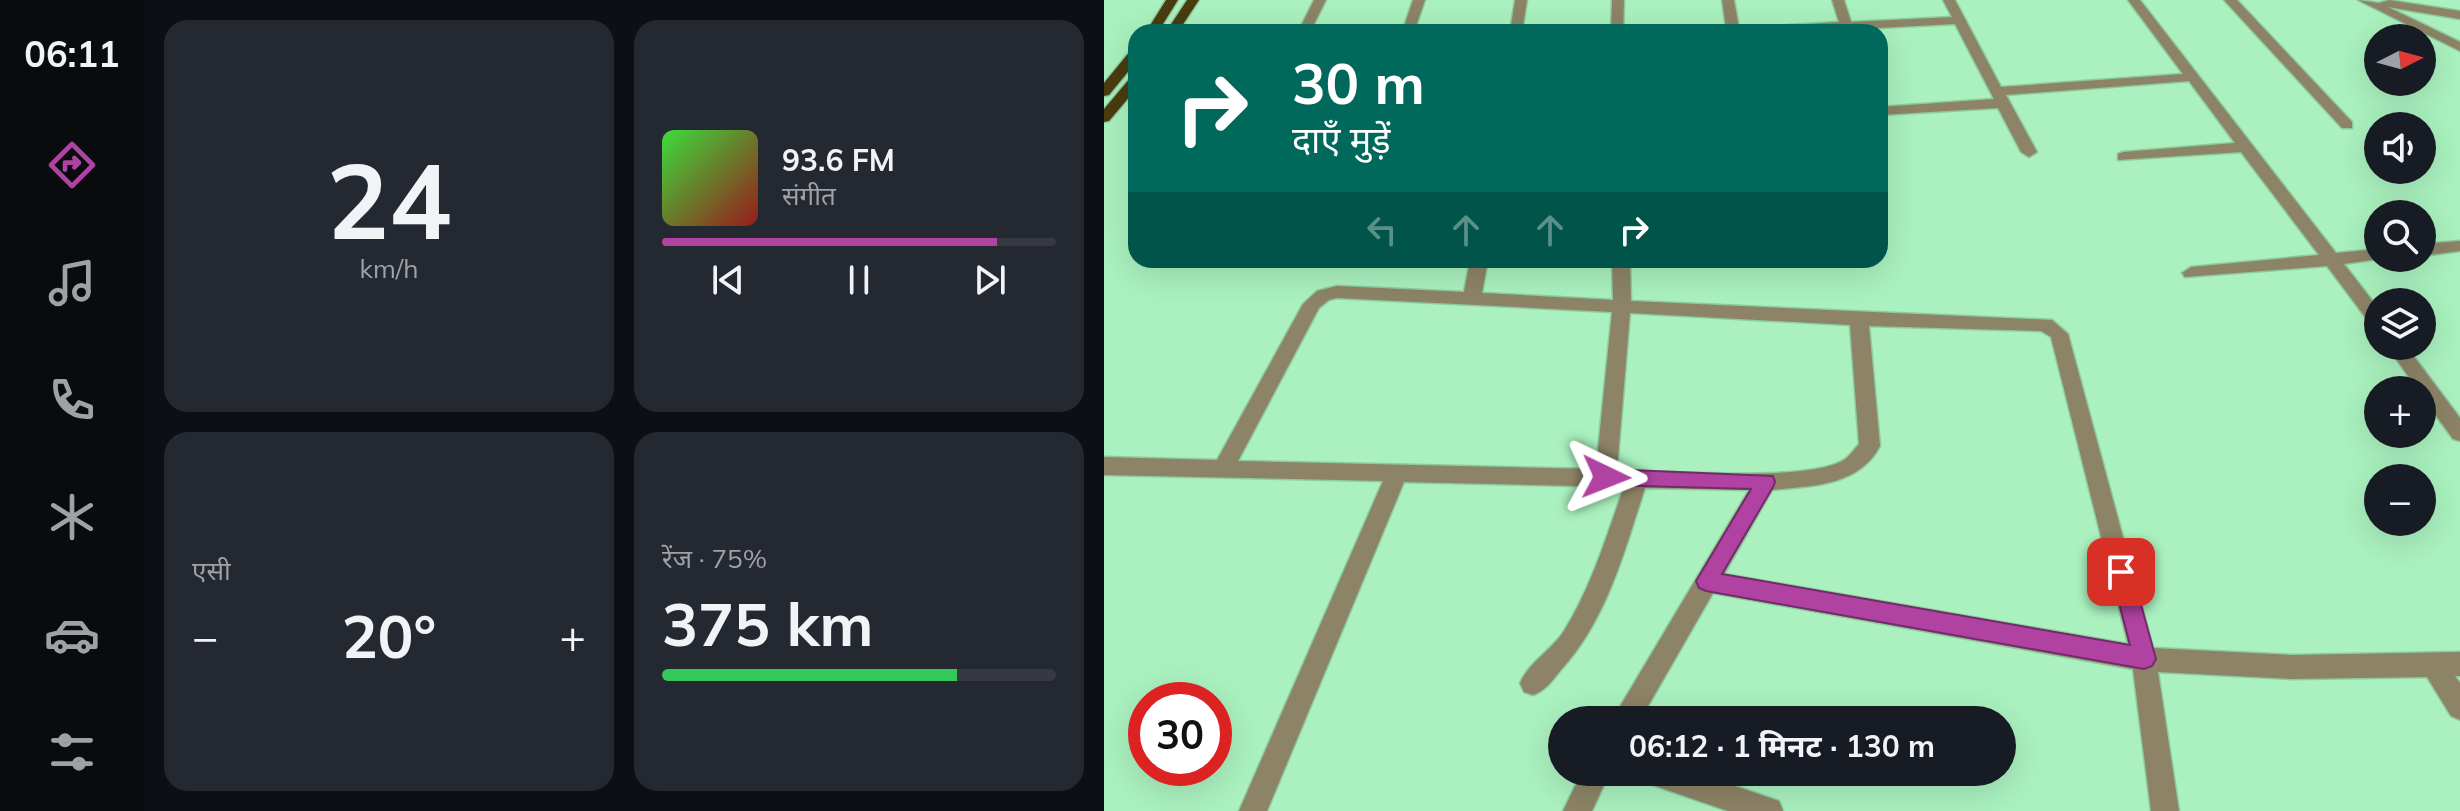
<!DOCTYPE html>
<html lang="hi">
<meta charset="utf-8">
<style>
body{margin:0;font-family:Mulish,"Noto Sans Devanagari",sans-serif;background:#242831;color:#f1f3f6;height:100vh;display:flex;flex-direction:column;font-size:30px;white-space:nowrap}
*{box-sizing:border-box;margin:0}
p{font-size:26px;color:#9ea1a6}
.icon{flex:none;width:44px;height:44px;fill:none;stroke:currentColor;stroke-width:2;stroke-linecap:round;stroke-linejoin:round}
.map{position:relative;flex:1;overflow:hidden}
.panel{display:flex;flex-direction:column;gap:20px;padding:20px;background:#0d0f14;width:960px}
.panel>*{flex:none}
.banner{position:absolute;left:24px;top:24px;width:760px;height:244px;border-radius:24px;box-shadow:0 8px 32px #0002;background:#00695c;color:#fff;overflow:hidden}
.needle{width:52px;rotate:84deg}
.fabs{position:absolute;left:1260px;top:24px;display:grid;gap:16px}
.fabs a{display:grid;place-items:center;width:72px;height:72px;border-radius:50%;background:#171b24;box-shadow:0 8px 32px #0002;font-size:40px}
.speed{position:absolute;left:24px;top:682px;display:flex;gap:16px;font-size:40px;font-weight:700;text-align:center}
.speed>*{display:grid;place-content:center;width:104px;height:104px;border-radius:50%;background:#171b24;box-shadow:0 8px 32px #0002;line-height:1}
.speed .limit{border:12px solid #d22;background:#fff;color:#111}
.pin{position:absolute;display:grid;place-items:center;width:68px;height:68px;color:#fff;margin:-34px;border-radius:16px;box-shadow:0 4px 12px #0006}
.me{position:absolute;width:88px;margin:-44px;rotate:92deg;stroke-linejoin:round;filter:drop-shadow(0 0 6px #0008)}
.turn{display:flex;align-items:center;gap:28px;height:168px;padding:0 32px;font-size:36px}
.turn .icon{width:104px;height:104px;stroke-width:2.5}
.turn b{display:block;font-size:56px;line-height:68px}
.lanes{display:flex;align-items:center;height:76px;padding:0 32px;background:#0003;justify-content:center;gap:40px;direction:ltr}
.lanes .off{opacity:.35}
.big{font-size:60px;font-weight:700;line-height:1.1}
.panel .tile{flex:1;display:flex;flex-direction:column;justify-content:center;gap:12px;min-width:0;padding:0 28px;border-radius:24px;background:#242831}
.panel .dial{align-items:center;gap:0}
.dial b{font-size:104px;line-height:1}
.song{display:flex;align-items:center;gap:24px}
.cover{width:96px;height:96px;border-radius:12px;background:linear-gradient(135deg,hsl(120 70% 55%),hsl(0 70% 35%))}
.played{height:8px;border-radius:4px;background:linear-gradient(90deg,#b043a1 85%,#363941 85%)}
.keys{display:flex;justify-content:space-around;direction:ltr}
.heat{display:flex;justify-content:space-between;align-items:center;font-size:44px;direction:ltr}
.charge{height:12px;border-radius:6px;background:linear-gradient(90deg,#34c759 75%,#363941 0)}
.panel .tiles{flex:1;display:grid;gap:20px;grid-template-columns:repeat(2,1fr)}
.trip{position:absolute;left:444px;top:706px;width:468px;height:80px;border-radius:40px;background:#171b24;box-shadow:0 8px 32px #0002;font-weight:700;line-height:80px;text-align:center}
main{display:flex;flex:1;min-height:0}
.tab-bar{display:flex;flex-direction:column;width:144px;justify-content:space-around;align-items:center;background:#090b0e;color:#9ea1a6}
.tab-bar .icon{width:56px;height:56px}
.tab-bar .current{color:#b043a1}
.tab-bar b{font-size:36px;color:#f1f3f6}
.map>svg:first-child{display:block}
</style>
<main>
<nav class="tab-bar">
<b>06:11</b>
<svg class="icon current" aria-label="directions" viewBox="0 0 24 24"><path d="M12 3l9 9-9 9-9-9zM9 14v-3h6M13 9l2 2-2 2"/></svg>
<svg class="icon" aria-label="music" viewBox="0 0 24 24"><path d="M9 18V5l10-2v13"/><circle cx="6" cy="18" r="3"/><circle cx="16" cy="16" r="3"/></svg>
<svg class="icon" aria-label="phone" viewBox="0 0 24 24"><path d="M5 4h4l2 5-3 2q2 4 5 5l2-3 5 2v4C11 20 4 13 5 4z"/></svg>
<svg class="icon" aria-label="climate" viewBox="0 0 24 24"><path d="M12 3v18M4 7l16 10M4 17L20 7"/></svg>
<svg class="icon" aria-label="car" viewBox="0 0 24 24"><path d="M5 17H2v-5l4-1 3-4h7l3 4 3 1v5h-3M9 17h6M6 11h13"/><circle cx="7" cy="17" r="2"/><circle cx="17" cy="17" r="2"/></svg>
<svg class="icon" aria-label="filters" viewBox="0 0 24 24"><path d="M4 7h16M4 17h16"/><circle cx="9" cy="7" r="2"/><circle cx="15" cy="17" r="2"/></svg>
</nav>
<section class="panel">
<div class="tiles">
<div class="tile dial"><b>24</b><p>km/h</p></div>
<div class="tile">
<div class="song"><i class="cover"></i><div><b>93.6 FM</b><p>संगीत</p></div></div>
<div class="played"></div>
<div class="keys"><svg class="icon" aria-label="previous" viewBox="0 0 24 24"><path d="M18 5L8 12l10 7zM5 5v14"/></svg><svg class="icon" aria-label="pause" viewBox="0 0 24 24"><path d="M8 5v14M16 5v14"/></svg><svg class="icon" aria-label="next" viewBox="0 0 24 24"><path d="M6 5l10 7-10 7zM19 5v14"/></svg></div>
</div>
<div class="tile"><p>एसी</p>
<div class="heat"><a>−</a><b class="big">20°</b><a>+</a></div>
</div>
<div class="tile"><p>रेंज · 75%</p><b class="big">375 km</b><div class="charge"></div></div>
</div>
</section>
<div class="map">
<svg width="1356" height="811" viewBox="0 0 1356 811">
<rect width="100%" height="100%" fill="#aaf1bf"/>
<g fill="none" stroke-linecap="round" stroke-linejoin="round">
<defs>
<g id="minor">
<polygon points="210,0 222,0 206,32 194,32"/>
<polygon points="309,0 321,0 310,32 298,32"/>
<polygon points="411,0 423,0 418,32 406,32"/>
<polygon points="508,0 520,0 519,32 507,32"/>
<polygon points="618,0 630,0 635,28 735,22 728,0 740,0 747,22 848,17 839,0 851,0 897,87 1079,74 1024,0 1036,0 1232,253 1274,249 1274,258 1281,258 1240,264 1274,308 1274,327 1268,326 1223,266 1081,277 1078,273 1087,267 1215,255 1137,152 1014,160 1014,154 1019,152 1131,143 1085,81 902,95 933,152 925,157 917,152 894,108 776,115 776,107 890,99 851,24 697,32 617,32 622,28"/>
<polygon points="1120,0 1133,0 1248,122 1248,128 1238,128"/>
<polygon points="1254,0 1275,3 1285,0 1356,11 1356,19 1284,7 1356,42 1356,51"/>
<polygon points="1356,241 1356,251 1318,256 1318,244"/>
<path d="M 366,260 L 384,260 L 378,293 L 509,300 L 508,260 L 526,260 L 527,301 L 948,320 L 964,334 L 1049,648 L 1188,655 L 1356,652 L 1356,676 L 1351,676 L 1356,683 L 1356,720 L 1347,716 L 1323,677 L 1188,679 L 1054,672 L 1075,811 L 1047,811 L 1029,669 L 609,593 L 536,720 L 508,720 L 645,490 L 541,488 C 520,552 503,620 456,671 C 448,681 441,691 429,695 L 420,692 L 416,683 C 425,662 448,650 460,631 C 488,586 502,537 520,487 L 300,482 L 163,811 L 135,811 L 279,481 L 0,475 L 0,457 L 113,460 L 199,304 L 213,291 L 233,286 L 360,292 ZM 233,298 L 508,312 L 492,469 L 134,461 L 215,308 L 225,300 ZM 526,313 L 746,325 L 755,444 C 750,449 745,458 738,461 C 699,482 561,471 513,470 ZM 765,326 L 937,331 L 947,337 L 1024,644 L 620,574 L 668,490 C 708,486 755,486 776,446 Z"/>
<polygon points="1283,346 1302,346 1356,418 1356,441 1349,439 1318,396 1318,390 1314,390"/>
<polygon points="478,772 506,772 488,811 459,811"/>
<polygon points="536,772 590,772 675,801 679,811 624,811 540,782"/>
</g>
<g id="major">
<polygon points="62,0 74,0 54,32 42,32"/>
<polygon points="83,0 95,0 74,32 62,32"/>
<polygon points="32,49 32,62 5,95 0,96 0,83 27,50"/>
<polygon points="32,76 32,89 5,121 0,122 0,109 27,77"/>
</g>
</defs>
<use href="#minor" stroke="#8dcb9f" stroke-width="3"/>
<use href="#major" stroke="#8dcb9f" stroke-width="3"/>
<use href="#minor" fill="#8d8467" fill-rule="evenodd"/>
<use href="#major" fill="#493c0e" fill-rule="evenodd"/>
</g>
<polygon fill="#b043a1" stroke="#722c69" stroke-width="2" points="502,469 669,476 671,482 669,487 618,574 1026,645 1007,572 1010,566 1017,563 1025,566 1028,572 1052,659 1048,666 1040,669 602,591 595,588 592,581 647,489 502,485 495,483 492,477 495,472"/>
</svg>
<div class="fabs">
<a><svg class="needle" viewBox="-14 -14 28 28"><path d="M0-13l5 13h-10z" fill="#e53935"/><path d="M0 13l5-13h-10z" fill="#9ea1a6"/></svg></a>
<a><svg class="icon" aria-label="sound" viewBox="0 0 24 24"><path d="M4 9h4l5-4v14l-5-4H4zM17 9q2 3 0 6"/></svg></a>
<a><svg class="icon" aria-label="search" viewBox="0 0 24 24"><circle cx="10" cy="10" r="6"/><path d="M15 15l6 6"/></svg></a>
<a><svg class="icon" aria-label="layers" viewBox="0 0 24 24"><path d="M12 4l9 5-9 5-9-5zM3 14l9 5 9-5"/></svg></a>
<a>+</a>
<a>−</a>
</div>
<div class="speed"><div class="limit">30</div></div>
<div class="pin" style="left:1017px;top:572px;background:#d93025"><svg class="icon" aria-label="arrive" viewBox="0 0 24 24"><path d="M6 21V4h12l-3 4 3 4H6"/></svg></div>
<svg class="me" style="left:502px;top:477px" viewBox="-20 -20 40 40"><path d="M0-17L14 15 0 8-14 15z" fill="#b043a1" stroke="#fff" stroke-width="4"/></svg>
<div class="trip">06:12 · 1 मिनट · 130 m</div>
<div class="banner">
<div class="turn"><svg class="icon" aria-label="right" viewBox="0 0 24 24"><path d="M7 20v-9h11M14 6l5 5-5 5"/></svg><div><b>30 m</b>दाएँ मुड़ें</div></div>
<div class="lanes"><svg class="icon off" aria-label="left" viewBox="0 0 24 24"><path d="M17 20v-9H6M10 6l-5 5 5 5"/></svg><svg class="icon off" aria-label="ahead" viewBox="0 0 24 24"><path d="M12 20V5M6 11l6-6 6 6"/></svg><svg class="icon off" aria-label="ahead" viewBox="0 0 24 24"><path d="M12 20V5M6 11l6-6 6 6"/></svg><svg class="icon" aria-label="right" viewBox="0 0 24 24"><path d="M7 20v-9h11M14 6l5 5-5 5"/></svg></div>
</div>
</div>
</main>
